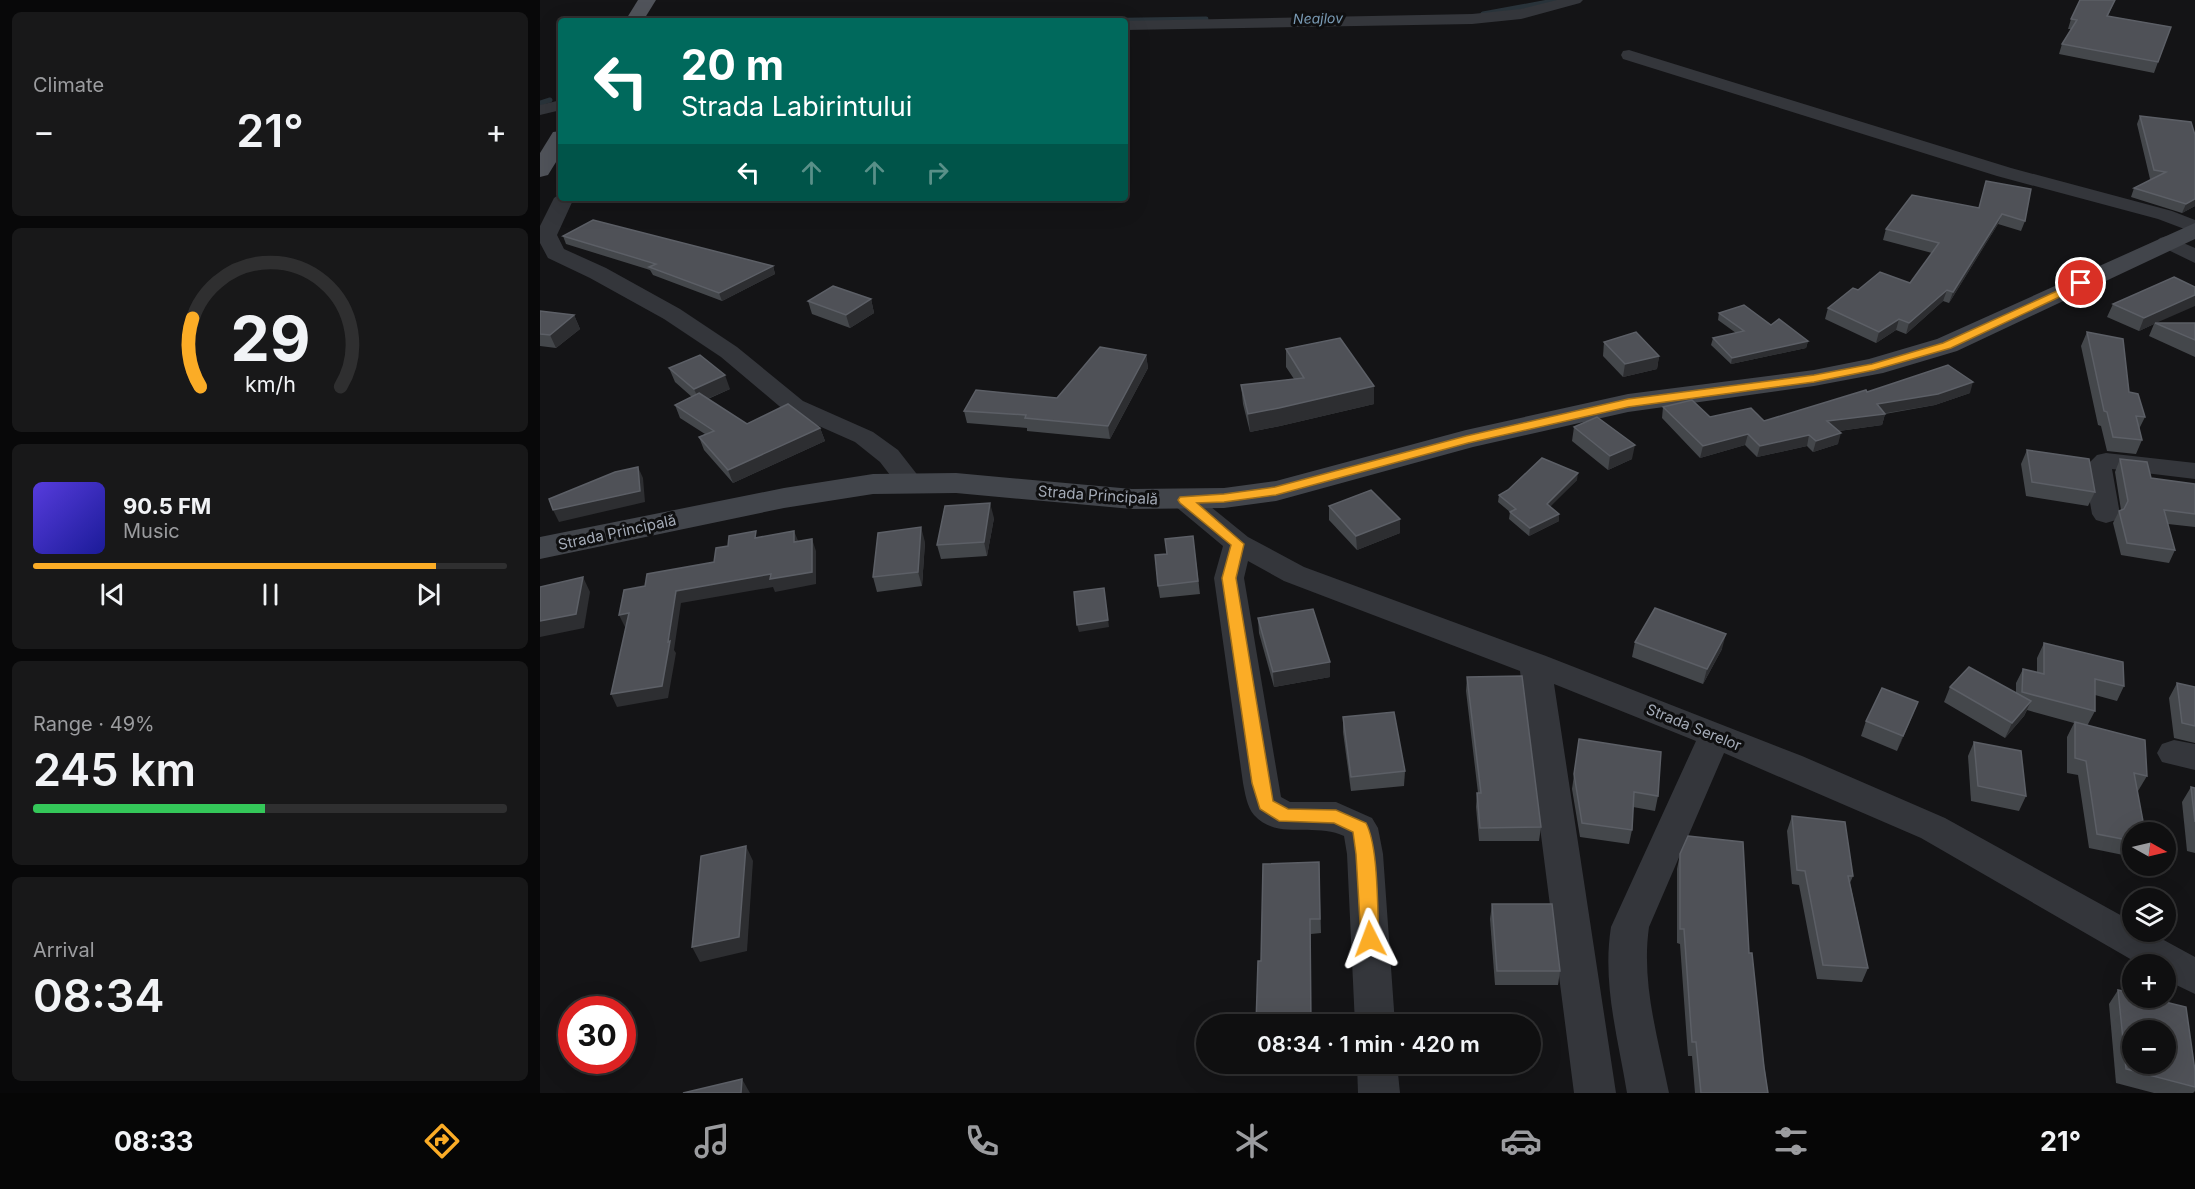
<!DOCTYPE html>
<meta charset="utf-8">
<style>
body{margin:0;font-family:Inter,sans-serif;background:#181819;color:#f1f3f6;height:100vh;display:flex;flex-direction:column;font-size:22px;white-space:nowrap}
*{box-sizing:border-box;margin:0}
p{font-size:20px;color:#9b9c9f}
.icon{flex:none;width:33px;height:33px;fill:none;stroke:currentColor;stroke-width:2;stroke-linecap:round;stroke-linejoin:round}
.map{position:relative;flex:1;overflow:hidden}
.sheet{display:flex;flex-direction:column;gap:12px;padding:12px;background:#080809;width:540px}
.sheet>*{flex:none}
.guide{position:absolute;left:18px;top:18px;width:570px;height:183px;border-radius:6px;box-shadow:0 6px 24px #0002,0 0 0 2px #2f2f30;background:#00695c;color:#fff;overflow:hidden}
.needle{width:39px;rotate:98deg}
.fabs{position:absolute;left:1582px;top:822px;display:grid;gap:12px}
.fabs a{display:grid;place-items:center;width:54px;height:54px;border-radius:50%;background:#0f0f10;box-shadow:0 6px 24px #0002,0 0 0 2px #2f2f30;font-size:30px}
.speed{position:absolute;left:18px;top:996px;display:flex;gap:12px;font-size:30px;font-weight:700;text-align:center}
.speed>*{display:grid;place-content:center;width:78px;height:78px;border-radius:50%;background:#0f0f10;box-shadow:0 6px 24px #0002,0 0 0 2px #2f2f30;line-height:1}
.speed .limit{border:9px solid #d22;background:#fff;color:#111}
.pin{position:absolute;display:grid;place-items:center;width:51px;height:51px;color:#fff;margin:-26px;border:3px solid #fff;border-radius:50%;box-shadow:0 2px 6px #0007}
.me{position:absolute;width:66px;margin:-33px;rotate:357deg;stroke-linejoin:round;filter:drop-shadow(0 0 4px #0008)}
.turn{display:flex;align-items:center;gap:21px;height:126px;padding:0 24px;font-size:27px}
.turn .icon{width:78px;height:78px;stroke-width:2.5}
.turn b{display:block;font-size:42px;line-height:51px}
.lanes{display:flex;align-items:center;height:57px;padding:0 24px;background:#0003;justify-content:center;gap:30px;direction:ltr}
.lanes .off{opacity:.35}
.big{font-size:45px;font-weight:600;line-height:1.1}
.sheet .tile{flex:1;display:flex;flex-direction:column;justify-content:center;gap:9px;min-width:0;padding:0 21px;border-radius:9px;background:#181819}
.sheet .dial{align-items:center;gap:0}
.dial svg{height:156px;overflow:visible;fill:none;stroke:#2f2f30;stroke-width:7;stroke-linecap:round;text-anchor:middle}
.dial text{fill:#f1f3f6;stroke:none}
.song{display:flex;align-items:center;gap:18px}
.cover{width:72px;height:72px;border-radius:9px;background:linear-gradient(135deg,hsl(250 70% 55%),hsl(240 70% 35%))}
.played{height:6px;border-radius:3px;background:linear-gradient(90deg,#fbac26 85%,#2f2f30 85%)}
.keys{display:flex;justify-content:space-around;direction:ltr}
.heat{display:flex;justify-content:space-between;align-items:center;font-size:33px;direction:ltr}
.charge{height:9px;border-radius:4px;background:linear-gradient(90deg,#34c759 49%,#2f2f30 0)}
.trip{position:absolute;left:656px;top:1014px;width:345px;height:60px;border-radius:30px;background:#0f0f10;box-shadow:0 6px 24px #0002,0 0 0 2px #2f2f30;font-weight:600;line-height:60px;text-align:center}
.tabs{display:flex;height:96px;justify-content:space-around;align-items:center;background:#060606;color:#9b9c9f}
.tabs .icon{width:42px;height:42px}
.tabs .active{color:#fbac26}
.tabs b{font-size:27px;color:#f1f3f6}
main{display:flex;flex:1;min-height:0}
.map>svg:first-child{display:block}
</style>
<main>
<section class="sheet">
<div class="tile"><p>Climate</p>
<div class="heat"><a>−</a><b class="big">21°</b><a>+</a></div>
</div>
<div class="tile dial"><svg viewBox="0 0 100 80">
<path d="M14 69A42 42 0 1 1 86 69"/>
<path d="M14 69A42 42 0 0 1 10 34" stroke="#fbac26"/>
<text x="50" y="56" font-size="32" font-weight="700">29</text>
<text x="50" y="72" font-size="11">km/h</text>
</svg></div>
<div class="tile">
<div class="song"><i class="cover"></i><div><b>90.5 FM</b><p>Music</p></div></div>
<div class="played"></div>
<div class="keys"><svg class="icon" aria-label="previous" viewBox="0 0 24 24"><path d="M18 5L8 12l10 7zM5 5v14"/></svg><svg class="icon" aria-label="pause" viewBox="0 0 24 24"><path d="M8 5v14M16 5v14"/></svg><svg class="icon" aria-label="next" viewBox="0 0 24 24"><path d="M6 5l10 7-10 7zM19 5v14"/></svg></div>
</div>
<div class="tile"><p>Range · 49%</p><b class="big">245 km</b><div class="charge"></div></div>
<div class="tile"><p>Arrival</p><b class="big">08:34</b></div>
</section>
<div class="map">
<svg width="1655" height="1093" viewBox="0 0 1655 1093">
<rect width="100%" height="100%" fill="#141416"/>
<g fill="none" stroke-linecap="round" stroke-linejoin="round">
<g stroke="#29333a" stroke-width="5">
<polyline points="943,14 1019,0"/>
<polyline points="536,21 666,19"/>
<polyline points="0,103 10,100"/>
</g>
<g fill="#34363b" fill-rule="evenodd">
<polygon points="1017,0 1043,0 1040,3 981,19 932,24 585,30 585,21 582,21 932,14 981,9"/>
<polygon points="1089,50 1471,168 1632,211 1655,220 1655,233 1618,219 1457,176 1083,59 1081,55 1083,51"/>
<polygon points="21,100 21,110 0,115 0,105"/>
<polygon points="21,193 21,198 34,198 17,235 24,249 66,268 140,309 197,347 263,401 333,432 358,450 383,482 380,488 370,490 360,488 340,462 315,442 245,411 181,357 124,319 50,278 8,258 0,243 0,226 14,198"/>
<polygon points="1627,236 1655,248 1655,263 1620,246 1616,242 1620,238"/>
<polygon points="1566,453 1655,463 1655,479 1572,469 1580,514 1576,520 1566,523 1556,520 1552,514 1544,468 1557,455"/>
<path d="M 645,491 L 655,494 L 708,537 L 764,567 L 1006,656 L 1262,756 L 1405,818 L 1593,922 L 1593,932 L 1609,932 L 1655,957 L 1655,994 L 1626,980 L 1626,964 L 1599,964 L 1381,838 L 1184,753 L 1109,927 C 1101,983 1118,1038 1129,1093 L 1087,1093 C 1078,1038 1062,983 1071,927 L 1156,741 L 1014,684 L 1076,1093 L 1034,1093 L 980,671 L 744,581 L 708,561 L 704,578 L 741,797 L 750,802 L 796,802 L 832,818 L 838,828 L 843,854 L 855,1024 L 815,1024 L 807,854 L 804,836 C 776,822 737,841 714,815 C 707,807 705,793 703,783 L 674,578 L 683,546 L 635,506 L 631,500 L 635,494 Z"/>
<polygon points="1634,740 1655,744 1655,770 1622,762 1617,753 1622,744"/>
<polygon points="817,1064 857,1064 860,1093 818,1093"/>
</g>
<polygon fill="#42454b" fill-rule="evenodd" points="1655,223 1655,239 1417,351 1343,373 1274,386 1088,412 933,447 736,501 684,508 592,509 416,493 333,494 244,508 0,559 0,537 244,488 333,474 416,473 592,489 684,488 736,481 926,430 1088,394 1274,370 1329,359 1397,339"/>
<g fill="#50535a" fill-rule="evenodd">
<polygon points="98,0 116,0 103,21 85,21"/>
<polygon points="21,131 21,154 8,175 0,177 0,153 13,132"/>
</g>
</g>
<g fill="#44474b">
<polygon points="1575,0 1568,16 1631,27 1614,73 1519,54 1522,44 1531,29 1528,29 1531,19"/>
<polygon points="1600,116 1655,206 1642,213 1591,197 1594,188 1612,179 1610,179 1597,124"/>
<polygon points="1446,181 1485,221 1481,231 1458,224 1409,303 1403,301 1366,334 1356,330 1336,343 1285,319 1288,308 1318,290 1370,283 1392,253 1343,240 1346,229 1439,208"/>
<polygon points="23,236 233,266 235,274 182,301 113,275 110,270 26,244"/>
<polygon points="331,299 334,313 310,328 272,314 268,301"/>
<polygon points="1573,304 1618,323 1655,323 1655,357 1609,336 1614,324 1599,331 1567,317"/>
<polygon points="0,311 34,315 40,329 16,348 0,346"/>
<polygon points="1179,313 1231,325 1268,341 1266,348 1191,364 1171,345 1173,338 1196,333 1178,320"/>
<polygon points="1547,332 1589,392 1605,417 1599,429 1602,440 1596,454 1567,451 1561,426 1558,425 1541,346"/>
<polygon points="1064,342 1119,356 1117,369 1083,377 1063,356"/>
<polygon points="746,349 834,386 834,404 740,426 710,432 703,404 701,385 754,379 746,367"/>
<polygon points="606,355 608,368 570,439 487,431 487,428 427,423 424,411 517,398"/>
<polygon points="129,368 190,389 168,399 207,424 280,428 285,441 193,483 164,450 159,437 165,434 140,418 135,405 152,397 135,382"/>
<polygon points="1327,392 1430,393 1395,405 1345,414 1342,425 1299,431 1298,444 1273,452 1267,446 1217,457 1205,445 1160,458 1122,418 1123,407 1170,417 1224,421"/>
<polygon points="1034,427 1092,459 1068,470 1032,441"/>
<polygon points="1487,450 1555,492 1548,506 1486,496 1481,464"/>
<polygon points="1580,459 1611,478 1655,484 1655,527 1628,524 1635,550 1629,563 1581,555 1573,523 1579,511 1581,510 1575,472"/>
<polygon points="1037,480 1010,506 1019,521 989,536 969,519 970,512 958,502 959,495 968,490"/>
<polygon points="789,506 860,519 860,533 817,550 789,520"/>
<polygon points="454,518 447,556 401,559 397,545"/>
<polygon points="653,536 660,594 620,598 618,586 627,554"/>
<polygon points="385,542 382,586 337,592 333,577"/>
<polygon points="718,618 790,677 734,687 719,633"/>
<polygon points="1095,642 1182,649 1163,684 1092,657"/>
<polygon points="1504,643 1584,686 1577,701 1555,695 1555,711 1547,726 1607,776 1598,791 1597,791 1593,832 1593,857 1549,848 1538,775 1527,773 1527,737 1534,723 1487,710 1484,716 1465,738 1404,702 1410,687 1476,693 1476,683 1483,669 1497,672 1497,658"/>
<polygon points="927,677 1001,827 999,841 939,841 936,807 937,793 938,793 926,691"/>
<polygon points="1637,683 1655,687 1655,743 1634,738 1629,698"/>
<polygon points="1378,702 1357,751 1321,736 1326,721"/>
<polygon points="803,717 865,771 864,786 811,791 803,732"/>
<polygon points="1039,739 1118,796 1115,811 1093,807 1092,830 1089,844 1040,837 1032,789"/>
<polygon points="1434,742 1486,796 1479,811 1431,801 1428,756"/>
<polygon points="1651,787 1655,788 1655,853 1647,851 1642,802"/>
<polygon points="1252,816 1313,876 1310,883 1328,968 1322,982 1277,979 1259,885 1252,884 1247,831"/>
<polygon points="1140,854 1209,953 1228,1093 1155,1093 1152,1056 1148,1056 1140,944 1137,943 1137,869"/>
<polygon points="779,862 781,933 771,934 771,1024 716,1024 721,961"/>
<polygon points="952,904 1020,971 1018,985 955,985 950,919"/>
<polygon points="1578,990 1655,1071 1655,1091 1653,1093 1614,1093 1576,1083 1569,1004"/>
</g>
<g fill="#2d2e31">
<polygon points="1655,199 1655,206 1642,213 1646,204"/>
<polygon points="1462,214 1458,224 1409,303 1413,292"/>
<polygon points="233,266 235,274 182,301 179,293"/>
<polygon points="1407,290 1403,301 1366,334 1369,323"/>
<polygon points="1655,295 1655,306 1616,323 1615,323 1614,324 1599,331 1604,318"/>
<polygon points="331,299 334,313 310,328 306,315"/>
<polygon points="34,315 40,329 16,348 10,335"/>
<polygon points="1359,319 1356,330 1336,343 1339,332"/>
<polygon points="1268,341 1266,348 1191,364 1192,358"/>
<polygon points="606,355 608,368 570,439 568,426"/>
<polygon points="1119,356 1117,369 1083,377 1085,364"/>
<polygon points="185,375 190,389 160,402 154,389"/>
<polygon points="1433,382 1430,393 1395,405 1334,415 1345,414 1342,425 1284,433 1287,421 1337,404"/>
<polygon points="834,386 834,404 740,426 710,432 708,414"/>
<polygon points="280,428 285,441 193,483 188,470"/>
<polygon points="1301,433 1298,444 1273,452 1276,441"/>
<polygon points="1208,434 1205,445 1160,458 1163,446"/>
<polygon points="1269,435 1267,446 1217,457 1220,446"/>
<polygon points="1095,445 1092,459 1068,470 1070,456"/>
<polygon points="98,467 103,478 105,502 19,522 13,510"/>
<polygon points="1038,473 1037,480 1006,511 1007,504"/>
<polygon points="450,503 454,518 447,556 444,542"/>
<polygon points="1019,514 1019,521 989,536 990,528"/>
<polygon points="860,519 860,533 817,550 816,536"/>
<polygon points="381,527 385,542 382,586 378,572"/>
<polygon points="254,531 259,543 254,542"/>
<polygon points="272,539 276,551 276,584 235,592 233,587 141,603 134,650 136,653 128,698 77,707 71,694 128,642 136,591"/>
<polygon points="43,577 50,592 44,628 0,637 0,621"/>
<polygon points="564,588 569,627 539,632 537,625"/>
<polygon points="89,613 95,625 85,627 79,615"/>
<polygon points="1186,634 1182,649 1163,684 1167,669"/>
<polygon points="790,662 790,677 734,687 733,672"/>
<polygon points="1491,701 1484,716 1465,738 1472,723"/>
<polygon points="1378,702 1372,717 1357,751 1363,736"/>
<polygon points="206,846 213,861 207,951 160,962 152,947"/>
<polygon points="770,919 771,934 771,1024"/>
<polygon points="202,1079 210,1093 201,1093"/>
</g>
<g fill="#4f5157" stroke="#5c5f66" stroke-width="1.5" fill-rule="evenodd">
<polygon points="1540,0 1575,0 1567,16 1631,27 1618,62 1522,44 1537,20 1531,19"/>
<polygon points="1600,116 1651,122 1655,135 1655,199 1646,204 1594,188 1626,172 1614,170"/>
<polygon points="1446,181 1491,189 1485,221 1462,214 1413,292 1407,290 1369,323 1359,319 1339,332 1288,308 1313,288 1318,290 1340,272 1370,283 1399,243 1346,229 1372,195 1439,208"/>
<polygon points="53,220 233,266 179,293 109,267 116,264 23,236"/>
<polygon points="1634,277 1655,287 1655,295 1604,318 1573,304"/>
<polygon points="293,286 331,299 306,315 268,301"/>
<polygon points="1204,305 1231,325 1239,319 1268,341 1192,358 1173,338 1204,331 1179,313"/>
<polygon points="0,311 34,315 10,335 0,334"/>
<polygon points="1615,323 1655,323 1655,340"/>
<polygon points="1096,332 1119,356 1085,364 1064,342"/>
<polygon points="1547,332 1583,339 1589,392 1598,394 1605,417 1596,416 1602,440 1573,437 1567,412 1564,411"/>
<polygon points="800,338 834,386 739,408 708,414 701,385 764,378 746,349"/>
<polygon points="560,347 606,355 568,426 485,418 486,415 424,411 436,390 517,398"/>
<polygon points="160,355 185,375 154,389 129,368"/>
<polygon points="1408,365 1433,382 1398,394 1337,404 1345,414 1287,421 1301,433 1276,441 1269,435 1220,446 1208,434 1163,446 1123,407 1152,400 1170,417 1211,408 1224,421 1326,390 1327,392"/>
<polygon points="159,393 207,424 248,404 280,428 188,470 159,437 174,431 135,405"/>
<polygon points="1057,417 1095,445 1070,456 1034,427"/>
<polygon points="1487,450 1549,459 1555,492 1492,482"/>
<polygon points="1002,458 1038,473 1007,504 1019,514 990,528 970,512 976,509 959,495 968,490"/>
<polygon points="1580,459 1607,462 1611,478 1655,484 1655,514 1624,510 1635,550 1587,543 1579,511 1584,509 1588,501"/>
<polygon points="98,467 100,491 13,510 9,499 75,472"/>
<polygon points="831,490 860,519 816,536 789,506"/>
<polygon points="450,503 444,542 397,545 405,506"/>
<polygon points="381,527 378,572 333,577 338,533"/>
<polygon points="216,531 215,538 254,531 254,542 272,539 272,572 230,579 231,574 136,591 128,642 130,641 122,686 71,694 89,613 79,615 84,590 105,586 107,574 174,562 176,548 188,546 189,536"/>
<polygon points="653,536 658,581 618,586 615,555 627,554 625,539"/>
<polygon points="43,577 36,614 0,621 0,587"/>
<polygon points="564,588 568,620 537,625 534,592"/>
<polygon points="1115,608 1186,634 1167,669 1095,642"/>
<polygon points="773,609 790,662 733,672 718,618"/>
<polygon points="1504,643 1583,662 1584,686 1555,679 1555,711 1482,692 1483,669 1504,674"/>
<polygon points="1429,667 1491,701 1472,723 1410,687"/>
<polygon points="982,676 1001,827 940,828 937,793 941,793 927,677"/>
<polygon points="1637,683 1655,687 1655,726 1642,723"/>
<polygon points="1342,688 1378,702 1363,736 1326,721"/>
<polygon points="854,712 865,771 811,777 803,717"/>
<polygon points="1535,722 1605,740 1607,776 1594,773 1605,832 1593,832 1593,841 1557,834 1546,761 1535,758"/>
<polygon points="1039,739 1121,752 1118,796 1094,792 1092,830 1042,823 1034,774"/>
<polygon points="1434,742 1481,751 1486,796 1438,786"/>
<polygon points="1651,787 1655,788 1655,822"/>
<polygon points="1252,816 1305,822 1313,876 1308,876 1328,968 1283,965 1265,871 1257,870"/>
<polygon points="1148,836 1203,842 1209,953 1212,953 1224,1067 1228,1093 1161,1093 1156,1042 1152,1042 1144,929 1140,929 1140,854"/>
<polygon points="206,846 199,937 152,947 161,856"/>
<polygon points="779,862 780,919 770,919 771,1024 716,1024 718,961 721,961 723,864"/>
<polygon points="952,904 1012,904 1020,971 957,971"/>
<path d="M 1578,990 L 1593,993 L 1593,998 L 1609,998 L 1646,1007 L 1655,1071 L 1655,1087 L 1586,1069 ZM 1593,1030 L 1626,1030 L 1626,1064 L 1593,1064 Z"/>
<polygon points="202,1079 201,1093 143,1093"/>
</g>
<path fill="#fbac26" stroke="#a37019" stroke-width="1.5" d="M 1541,280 L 1545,281 L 1545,285 L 1411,348 L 1334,370 L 1274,382 L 1088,407 L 928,443 L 736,495 L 684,502 L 657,503 L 704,544 L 696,578 L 733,801 L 748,809 L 796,810 L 826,823 C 839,848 837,910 839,939 L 836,945 L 830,947 L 823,945 L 821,939 L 816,854 L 813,832 L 794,823 L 739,821 L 720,809 L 712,783 L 682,578 L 691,545 L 640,503 L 638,500 L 640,497 L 684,494 L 735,487 L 926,436 L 1088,399 L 1274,375 L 1332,364 L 1403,343 Z"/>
<g text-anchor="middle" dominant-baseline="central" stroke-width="6" stroke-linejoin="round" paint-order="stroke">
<g font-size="14" font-style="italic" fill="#799ab4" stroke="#0f0f10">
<text transform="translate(778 18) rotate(-1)">Neajlov</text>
</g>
<g font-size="15" fill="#a4abb7" stroke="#0f0f10">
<text transform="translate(558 495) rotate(4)">Strada Principală</text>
<text transform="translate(77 532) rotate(-12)">Strada Principală</text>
<text transform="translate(1154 727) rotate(22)">Strada Serelor</text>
</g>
</g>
</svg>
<div class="fabs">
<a><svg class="needle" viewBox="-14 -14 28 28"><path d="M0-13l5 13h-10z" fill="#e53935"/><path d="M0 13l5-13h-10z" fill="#9b9c9f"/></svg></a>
<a><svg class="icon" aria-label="layers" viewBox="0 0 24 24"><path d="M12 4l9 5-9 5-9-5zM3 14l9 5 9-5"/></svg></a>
<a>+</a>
<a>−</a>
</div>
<div class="speed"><div class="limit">30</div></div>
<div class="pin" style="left:1541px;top:283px;background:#d93025"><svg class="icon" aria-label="arrive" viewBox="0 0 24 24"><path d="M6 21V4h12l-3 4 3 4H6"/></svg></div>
<svg class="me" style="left:830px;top:939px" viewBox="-20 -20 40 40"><path d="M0-17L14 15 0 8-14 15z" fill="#fbac26" stroke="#fff" stroke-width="4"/></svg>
<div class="trip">08:34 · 1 min · 420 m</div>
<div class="guide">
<div class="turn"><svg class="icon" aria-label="left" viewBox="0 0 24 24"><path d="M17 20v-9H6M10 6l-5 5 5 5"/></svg><div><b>20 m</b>Strada Labirintului</div></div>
<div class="lanes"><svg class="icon" aria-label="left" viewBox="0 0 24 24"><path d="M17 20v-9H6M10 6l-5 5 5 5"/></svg><svg class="icon off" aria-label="ahead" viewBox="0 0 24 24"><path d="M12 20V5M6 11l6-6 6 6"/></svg><svg class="icon off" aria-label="ahead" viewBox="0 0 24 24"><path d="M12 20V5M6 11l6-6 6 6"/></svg><svg class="icon off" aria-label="right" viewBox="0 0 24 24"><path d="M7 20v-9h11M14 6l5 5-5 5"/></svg></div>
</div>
</div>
</main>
<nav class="tabs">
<b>08:33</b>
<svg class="icon active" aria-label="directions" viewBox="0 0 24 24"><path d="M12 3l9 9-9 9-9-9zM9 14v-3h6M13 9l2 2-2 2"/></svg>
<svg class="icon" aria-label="music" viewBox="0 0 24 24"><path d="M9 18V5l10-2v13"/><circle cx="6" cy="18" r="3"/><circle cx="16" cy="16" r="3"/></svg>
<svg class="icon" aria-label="phone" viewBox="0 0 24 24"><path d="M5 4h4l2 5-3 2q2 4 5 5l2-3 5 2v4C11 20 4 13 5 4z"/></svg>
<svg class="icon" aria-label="climate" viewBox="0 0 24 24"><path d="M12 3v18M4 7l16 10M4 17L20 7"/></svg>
<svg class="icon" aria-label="car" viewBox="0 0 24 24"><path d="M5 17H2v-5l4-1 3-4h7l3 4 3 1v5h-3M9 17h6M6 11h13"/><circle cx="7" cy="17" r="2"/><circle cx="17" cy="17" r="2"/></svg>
<svg class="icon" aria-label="filters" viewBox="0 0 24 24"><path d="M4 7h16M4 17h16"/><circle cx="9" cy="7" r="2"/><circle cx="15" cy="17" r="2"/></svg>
<b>21°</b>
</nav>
